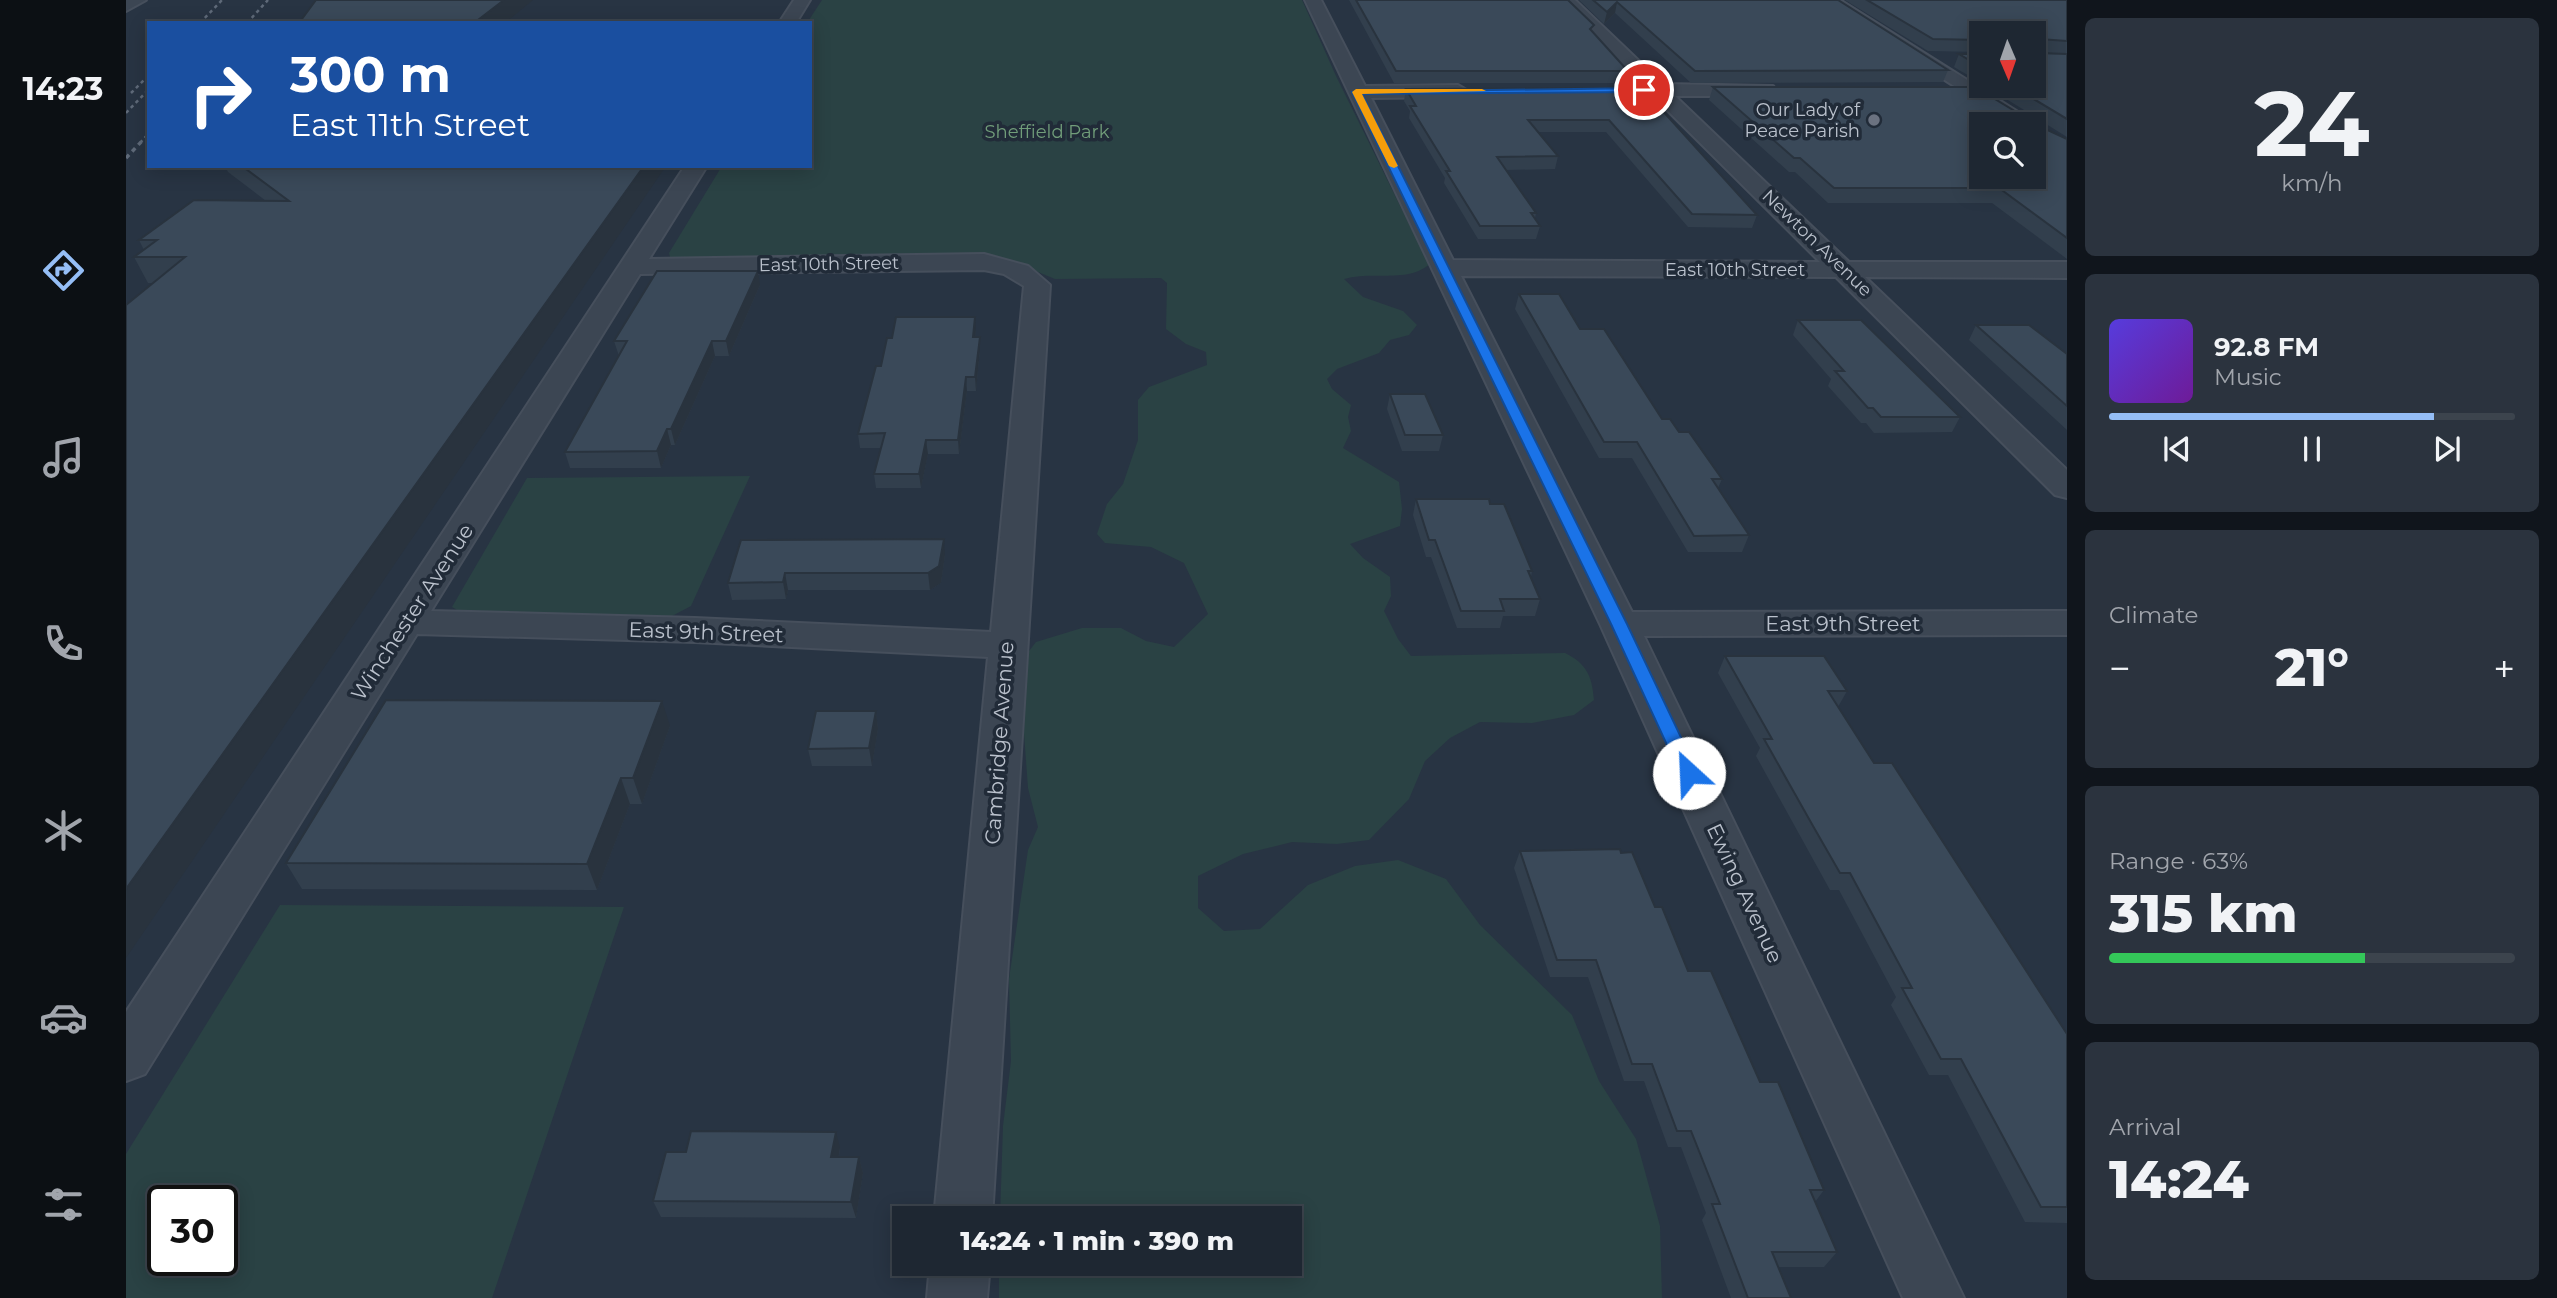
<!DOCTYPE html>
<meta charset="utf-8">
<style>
body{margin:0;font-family:Montserrat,sans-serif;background:#2b333e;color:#f1f3f6;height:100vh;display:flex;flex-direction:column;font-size:26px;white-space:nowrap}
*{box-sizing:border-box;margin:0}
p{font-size:23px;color:#a1a5ac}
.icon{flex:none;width:38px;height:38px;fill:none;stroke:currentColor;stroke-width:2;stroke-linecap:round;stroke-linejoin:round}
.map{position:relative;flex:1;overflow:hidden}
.side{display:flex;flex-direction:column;gap:18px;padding:18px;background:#10151c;width:490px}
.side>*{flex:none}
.top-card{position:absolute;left:21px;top:21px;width:665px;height:147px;border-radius:0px;box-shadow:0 4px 18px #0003,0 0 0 2px #3c444d;background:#1a4fa0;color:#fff;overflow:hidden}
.needle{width:46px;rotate:178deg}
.tools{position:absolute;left:1843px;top:21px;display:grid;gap:14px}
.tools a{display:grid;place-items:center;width:77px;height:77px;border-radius:0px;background:#1e2732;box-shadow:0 4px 18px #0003,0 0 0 2px #3c444d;font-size:35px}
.speed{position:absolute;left:21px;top:1185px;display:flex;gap:14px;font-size:35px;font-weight:700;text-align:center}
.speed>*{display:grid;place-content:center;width:91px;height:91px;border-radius:50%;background:#1e2732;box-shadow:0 4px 18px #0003,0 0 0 2px #3c444d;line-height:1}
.speed .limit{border:4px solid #111;border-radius:10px;background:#fff;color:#111}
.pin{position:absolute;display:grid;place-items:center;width:60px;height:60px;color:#fff;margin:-30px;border:4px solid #fff;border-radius:50%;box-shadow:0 2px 7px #0007}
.me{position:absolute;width:77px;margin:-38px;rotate:335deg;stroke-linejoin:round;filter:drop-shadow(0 0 5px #0008)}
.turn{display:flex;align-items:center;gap:24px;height:147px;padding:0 28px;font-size:32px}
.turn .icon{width:91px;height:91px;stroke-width:2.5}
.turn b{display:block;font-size:49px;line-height:60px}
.big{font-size:52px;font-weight:800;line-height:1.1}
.side .widget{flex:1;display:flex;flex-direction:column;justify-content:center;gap:10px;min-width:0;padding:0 24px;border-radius:10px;background:#2b333e}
.side .dial{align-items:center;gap:0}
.dial b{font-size:91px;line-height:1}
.song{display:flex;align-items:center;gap:21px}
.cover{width:84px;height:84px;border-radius:10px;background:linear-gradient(135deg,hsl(250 70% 55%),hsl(280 70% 35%))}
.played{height:7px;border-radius:4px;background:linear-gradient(90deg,#95bef6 80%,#3c444d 80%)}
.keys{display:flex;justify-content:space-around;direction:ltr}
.heat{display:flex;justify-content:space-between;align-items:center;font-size:38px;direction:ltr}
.charge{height:10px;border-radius:5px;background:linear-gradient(90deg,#34c759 63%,#3c444d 0)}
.trip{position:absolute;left:766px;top:1206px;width:410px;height:70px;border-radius:0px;background:#1e2732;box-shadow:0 4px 18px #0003,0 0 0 2px #3c444d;font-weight:800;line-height:70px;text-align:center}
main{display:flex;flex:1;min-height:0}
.tabs{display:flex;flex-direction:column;width:126px;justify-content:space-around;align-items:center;background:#0c1014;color:#a1a5ac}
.tabs .icon{width:49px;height:49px}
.tabs .active{color:#95bef6}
.tabs b{font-size:32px;color:#f1f3f6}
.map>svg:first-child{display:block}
</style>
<main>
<nav class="tabs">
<b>14:23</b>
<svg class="icon active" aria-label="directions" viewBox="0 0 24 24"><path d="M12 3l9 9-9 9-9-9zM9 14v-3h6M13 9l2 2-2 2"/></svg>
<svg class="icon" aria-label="music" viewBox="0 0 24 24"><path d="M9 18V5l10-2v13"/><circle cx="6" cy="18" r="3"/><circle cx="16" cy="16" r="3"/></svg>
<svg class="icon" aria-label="phone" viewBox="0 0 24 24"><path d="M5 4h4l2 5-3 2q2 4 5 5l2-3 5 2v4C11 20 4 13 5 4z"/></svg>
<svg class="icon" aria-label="climate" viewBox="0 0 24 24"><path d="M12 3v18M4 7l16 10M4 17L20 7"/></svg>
<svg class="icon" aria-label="car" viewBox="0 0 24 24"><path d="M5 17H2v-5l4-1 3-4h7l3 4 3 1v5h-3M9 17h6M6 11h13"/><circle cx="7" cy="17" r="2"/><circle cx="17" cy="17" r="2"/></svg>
<svg class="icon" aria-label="filters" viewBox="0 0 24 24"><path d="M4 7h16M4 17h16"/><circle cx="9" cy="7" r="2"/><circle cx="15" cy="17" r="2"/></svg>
</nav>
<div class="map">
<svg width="1941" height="1298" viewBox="0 0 1941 1298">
<rect width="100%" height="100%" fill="#283443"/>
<g fill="#2a4244" fill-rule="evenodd">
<path d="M 696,0 L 1176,0 L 1210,76 L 1288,234 L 1300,237 L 1307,261 C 1284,285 1248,270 1218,279 L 1237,297 L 1277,311 L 1291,325 L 1283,335 L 1264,340 L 1253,353 L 1211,369 L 1201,379 L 1206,389 L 1225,405 L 1222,417 L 1225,431 L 1217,448 L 1273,482 L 1276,509 L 1274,526 L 1224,544 L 1237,558 L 1264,577 L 1265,596 L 1258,611 L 1272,639 L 1285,656 L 1439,653 C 1461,664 1466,676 1468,700 L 1448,715 L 1406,723 L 1354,722 L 1324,738 L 1299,761 L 1283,799 L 1243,840 L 1211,844 L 1166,842 L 1117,854 L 1072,876 L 1072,908 L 1098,931 L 1134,929 L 1182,885 L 1229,866 L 1272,860 L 1320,879 L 1354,925 L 1446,1015 L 1473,1081 L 1510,1139 L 1534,1226 L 1536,1298 L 873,1298 L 873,1264 L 1164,1264 L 1164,1218 L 874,1218 L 877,1126 L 885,1061 L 883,979 L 902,850 L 912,827 L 902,788 L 898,733 L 900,655 L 910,642 L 956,628 L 995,628 L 1020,641 L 1048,647 L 1082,614 L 1058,563 L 1025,547 L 979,543 L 971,534 L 981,504 L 997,484 L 1012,440 L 1012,400 L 1023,387 L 1081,365 L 1080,352 L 1060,344 L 1040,329 L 1041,283 L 1035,278 L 929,279 L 895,265 L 552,261 L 544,257 L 543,253 L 596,166 L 684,166 L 684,23 L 681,23 Z"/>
<polygon points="624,476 565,606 546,616 520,620 335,612 326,607 401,478"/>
<path d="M 154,905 L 498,907 L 366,1298 L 0,1298 L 0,1154 ZM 96,1200 L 96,1260 L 37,1260 L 37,1200 Z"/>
</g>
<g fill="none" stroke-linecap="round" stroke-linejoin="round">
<defs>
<g id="minor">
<polygon points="0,0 20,0 0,11"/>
<polygon points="668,0 684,0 670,23 653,23"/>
<polygon points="1179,0 1195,0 1239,86 1332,85 1342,91 1332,97 1245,98 1327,260 1694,262 1527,96 1515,94 1512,90 1517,85 1432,0 1449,0 1537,84 1647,86 1650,90 1640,96 1549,96 1723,262 1941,262 1941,278 1739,277 1941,470 1941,498 1929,495 1710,277 1335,276 1506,612 1941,611 1941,635 1518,636 1838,1298 1777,1298 1474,624"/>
<polygon points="1695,0 1714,0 1911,124 1908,128 1908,124 1887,124"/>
<path d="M 559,166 L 581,166 L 523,259 L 858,254 L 902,266 L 924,285 L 866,1218 L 808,1218 L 862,657 L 569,642 L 291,634 L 19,1074 L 0,1081 L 0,1012 ZM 858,270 L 878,274 L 898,286 L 865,632 L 569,618 L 305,611 L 514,274 Z"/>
<polygon points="804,1264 864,1264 861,1298 801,1298"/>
</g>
</defs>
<use href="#minor" stroke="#464f5c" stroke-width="4"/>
<use href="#minor" fill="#3c4653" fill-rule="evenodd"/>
<g stroke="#5f6a79" stroke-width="2.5" stroke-dasharray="3.5 3.5" stroke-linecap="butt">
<polyline points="74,23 96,0"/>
<polyline points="121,23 142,0"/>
<polyline points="5,93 23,75"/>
<polyline points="0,113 23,89"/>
<polyline points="14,143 23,133"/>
</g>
<polyline stroke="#5f6a79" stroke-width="3.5" stroke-dasharray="4.5 4.5" stroke-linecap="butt" points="0,158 16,141"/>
</g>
<g fill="#323f4d">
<polygon points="1223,0 1442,0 1466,31 1502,71 1499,83 1268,83"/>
<polygon points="1453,0 1712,0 1822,70 1817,82 1565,83 1489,13 1478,24"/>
<polygon points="1719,0 1941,0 1941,54 1912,52 1912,53 1941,54 1941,137 1912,119 1913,126 1941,139 1941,259 1866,203 1702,203 1669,172 1663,172 1583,100 1587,87 1903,113 1859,86 1908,86 1855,33 1855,52 1802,51"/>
<polygon points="1833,54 1855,54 1855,83 1828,67"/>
<polygon points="1516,88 1631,215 1626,228 1562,227 1480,132 1411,132 1432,156 1429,169 1380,170 1410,213 1409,218 1414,226 1410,239 1352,239 1318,183 1319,178 1283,118 1284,111 1278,101 1280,89"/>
<polygon points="99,166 540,166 27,283 22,283 8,257 18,250 13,240 140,201 102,172"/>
<polygon points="634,285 603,356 589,356 549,445 545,445 535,468 444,468 439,452 493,356 488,341"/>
<polygon points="1393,294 1454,329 1536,419 1553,432 1596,479 1592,488 1623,535 1616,552 1562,552 1506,458 1473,458 1389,309"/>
<polygon points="1672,320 1834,417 1826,432 1748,433 1740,423 1735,423 1702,386 1705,379 1667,335"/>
<polygon points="1850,325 1941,354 1941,430 1843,340"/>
<polygon points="850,330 849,337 854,350 850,391 841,391 833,454 802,454 795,488 750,488 748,474 755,448 734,448 732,434"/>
<polygon points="1264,394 1317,435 1313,451 1276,451 1261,409"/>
<polygon points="1290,499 1364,504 1406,571 1405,577 1414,599 1409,616 1377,616 1374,628 1331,628 1305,557 1300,557 1287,515"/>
<polygon points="615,540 819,555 815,583 804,590 662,590 660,599 606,600 602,583"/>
<polygon points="1599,656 1721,691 1712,707 1748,763 1941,1034 1941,1223 1899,1222 1822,1075 1803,1075 1765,1005 1770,997 1713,890 1704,890 1630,756 1634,748 1592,673"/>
<polygon points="750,711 752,729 746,766 686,766 682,749"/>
<polygon points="544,726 516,804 504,804 471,890 176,889 160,863"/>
<polygon points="1394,851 1529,907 1562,971 1634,1082 1698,1190 1689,1202 1711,1252 1698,1267 1652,1267 1665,1298 1605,1298 1576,1220 1580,1213 1555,1147 1542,1147 1518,1081 1498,1081 1462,977 1424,977 1388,868"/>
<polygon points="714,1148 713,1157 733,1157 737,1173 730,1218 535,1217 527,1201 560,1152"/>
</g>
<g fill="#29333e">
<polygon points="378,0 407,0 379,23 348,23"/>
<polygon points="1491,2 1489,13 1478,24 1481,12"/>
<polygon points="518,166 540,166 0,958 0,889"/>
<polygon points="632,271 634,285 603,356 600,341"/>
<polygon points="849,317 850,330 848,350 847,337"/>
<polygon points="854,337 854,350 850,391 849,377"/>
<polygon points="586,341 589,356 549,445 545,429"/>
<polygon points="840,377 841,391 833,454 832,440"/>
<polygon points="541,429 545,445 535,468 531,451"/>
<polygon points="800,440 802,454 795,488 793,474"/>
<polygon points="818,539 819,555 815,583 804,590 802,573"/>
<polygon points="659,573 662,590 660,599 657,582"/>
<polygon points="536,701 544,726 516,804 507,778"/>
<polygon points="750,711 752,729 746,766 743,748"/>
<polygon points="495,778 504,804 471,890 461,864"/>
<polygon points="710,1132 714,1148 710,1173 705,1157"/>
<polygon points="733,1157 737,1173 730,1218 725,1202"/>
</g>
<g fill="#3a4959" stroke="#29333e" stroke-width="2" fill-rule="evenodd">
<polygon points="190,0 378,0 348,23 246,23 248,22 173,23"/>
<polygon points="1230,0 1442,0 1468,25 1464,29 1502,71 1270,71"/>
<polygon points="1467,0 1712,0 1822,70 1569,71 1491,2 1481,12"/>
<polygon points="1741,0 1941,0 1941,41 1914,39 1912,53 1941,54 1941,119 1886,86 1908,86 1908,33 1855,33 1855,40 1807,39"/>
<polygon points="1833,54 1855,54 1855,67"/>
<path d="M 1587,87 L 1849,87 L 1892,113 L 1912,113 L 1913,126 L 1941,139 L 1941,238 L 1873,188 L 1708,188 L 1674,158 L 1668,158 ZM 1855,124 L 1908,124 L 1908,177 L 1855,177 Z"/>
<polygon points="1516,88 1631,215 1566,214 1483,120 1402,120 1432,156 1371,157 1410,213 1405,213 1414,226 1354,226 1320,171 1324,171 1284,106 1290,106 1280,89"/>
<polygon points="116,166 518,166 0,889 0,305 59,257 8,257 31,240 13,240 68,200 163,201"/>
<polygon points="531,271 632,271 600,341 586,341 545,429 541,429 531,451 439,452 501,341 488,341"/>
<polygon points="1393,294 1433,294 1454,329 1478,329 1536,419 1544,419 1553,432 1563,432 1596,479 1586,479 1623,535 1568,536 1511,442 1478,442"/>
<polygon points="770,317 849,317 847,337 854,337 849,377 840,377 832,440 800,440 793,474 748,474 759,433 732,434 750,366 755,366 761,338 766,338"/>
<polygon points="1672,320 1735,320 1834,417 1755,417 1747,408 1742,408 1709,371 1718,371"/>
<polygon points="1850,325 1903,325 1941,354 1941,406"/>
<polygon points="1264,394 1299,394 1317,435 1279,435"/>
<polygon points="1290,499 1363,499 1364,504 1378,504 1406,571 1402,571 1414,599 1374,599 1378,611 1335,611 1309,540 1303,540"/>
<polygon points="818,539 813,566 802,573 659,573 657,582 602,583 615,540"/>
<polygon points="1599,656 1698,656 1721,691 1702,691 1748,763 1766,763 1941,1034 1941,1207 1915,1207 1835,1059 1815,1059 1776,988 1786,988 1724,873 1714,873 1687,826 1638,739 1646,739"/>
<polygon points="260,700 536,701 507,778 495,778 461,864 160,863"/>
<polygon points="690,711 750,711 743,748 682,749"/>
<polygon points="1494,849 1495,853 1506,852 1529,907 1536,907 1562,971 1585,971 1634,1082 1652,1082 1698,1190 1684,1190 1711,1252 1646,1252 1665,1298 1622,1298 1586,1204 1594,1204 1565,1131 1551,1131 1526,1064 1506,1064 1470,960 1431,960 1394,851"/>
<polygon points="565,1131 710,1132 705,1157 733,1157 725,1202 527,1201 540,1152 560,1152"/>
</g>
<polygon fill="#1a73e8" stroke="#114b97" stroke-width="2" points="1518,88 1521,92 1236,94 1501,624 1572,773 1563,779 1554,773 1485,624 1226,92"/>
<polygon fill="#f59e0b" points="1230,89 1356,89 1360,91 1236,94 1272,166 1268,168 1263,166 1226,92"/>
<circle fill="#6b7280" stroke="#212b38" stroke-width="2.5" cx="1748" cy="120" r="7"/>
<g text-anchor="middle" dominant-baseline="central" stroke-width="7" stroke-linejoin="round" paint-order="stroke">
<g font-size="18" fill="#bac1cc" stroke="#212b38" text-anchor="end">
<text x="1734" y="110">Our Lady of<tspan x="1734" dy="21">Peace Parish</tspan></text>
</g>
<g font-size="18" fill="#719d7a" stroke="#212b38">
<text x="921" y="132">Sheffield Park</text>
</g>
<g font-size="18" fill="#bac1cc" stroke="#212b38">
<text transform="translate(1691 243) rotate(44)">Newton Avenue</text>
<text transform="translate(703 264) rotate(-1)">East 10th Street</text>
<text x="1609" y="270">East 10th Street</text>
</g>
<g font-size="21" fill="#bac1cc" stroke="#212b38">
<text transform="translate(286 612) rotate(-57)">Winchester Avenue</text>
<text x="1717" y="623">East 9th Street</text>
<text transform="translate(580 632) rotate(2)">East 9th Street</text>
<text transform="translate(873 743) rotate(-86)">Cambridge Avenue</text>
<text transform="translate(1619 893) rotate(65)">Ewing Avenue</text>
</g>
</g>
</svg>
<div class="tools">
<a><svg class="needle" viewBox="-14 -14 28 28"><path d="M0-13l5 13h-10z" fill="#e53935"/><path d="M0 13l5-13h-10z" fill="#a1a5ac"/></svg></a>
<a><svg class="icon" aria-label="search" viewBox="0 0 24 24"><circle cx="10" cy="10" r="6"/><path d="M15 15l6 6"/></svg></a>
</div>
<div class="speed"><div class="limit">30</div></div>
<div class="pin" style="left:1518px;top:90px;background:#d93025"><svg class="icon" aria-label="arrive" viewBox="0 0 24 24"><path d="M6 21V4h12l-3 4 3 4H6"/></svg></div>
<svg class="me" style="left:1563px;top:773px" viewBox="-20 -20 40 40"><circle r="19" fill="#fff"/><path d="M0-13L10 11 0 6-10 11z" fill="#1a73e8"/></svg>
<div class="trip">14:24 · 1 min · 390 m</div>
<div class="top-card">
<div class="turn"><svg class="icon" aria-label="right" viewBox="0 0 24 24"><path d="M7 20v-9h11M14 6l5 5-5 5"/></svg><div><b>300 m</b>East 11th Street</div></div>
</div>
</div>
<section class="side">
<div class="widget dial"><b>24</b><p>km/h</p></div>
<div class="widget">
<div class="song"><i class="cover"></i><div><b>92.8 FM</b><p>Music</p></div></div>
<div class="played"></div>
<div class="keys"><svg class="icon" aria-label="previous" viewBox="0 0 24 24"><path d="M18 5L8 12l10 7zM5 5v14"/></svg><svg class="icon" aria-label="pause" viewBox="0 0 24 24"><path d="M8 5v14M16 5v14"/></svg><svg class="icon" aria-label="next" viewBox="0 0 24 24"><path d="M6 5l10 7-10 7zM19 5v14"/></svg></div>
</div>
<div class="widget"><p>Climate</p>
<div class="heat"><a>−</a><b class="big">21°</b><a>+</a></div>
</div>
<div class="widget"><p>Range · 63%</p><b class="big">315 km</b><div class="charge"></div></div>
<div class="widget"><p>Arrival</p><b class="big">14:24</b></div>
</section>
</main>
